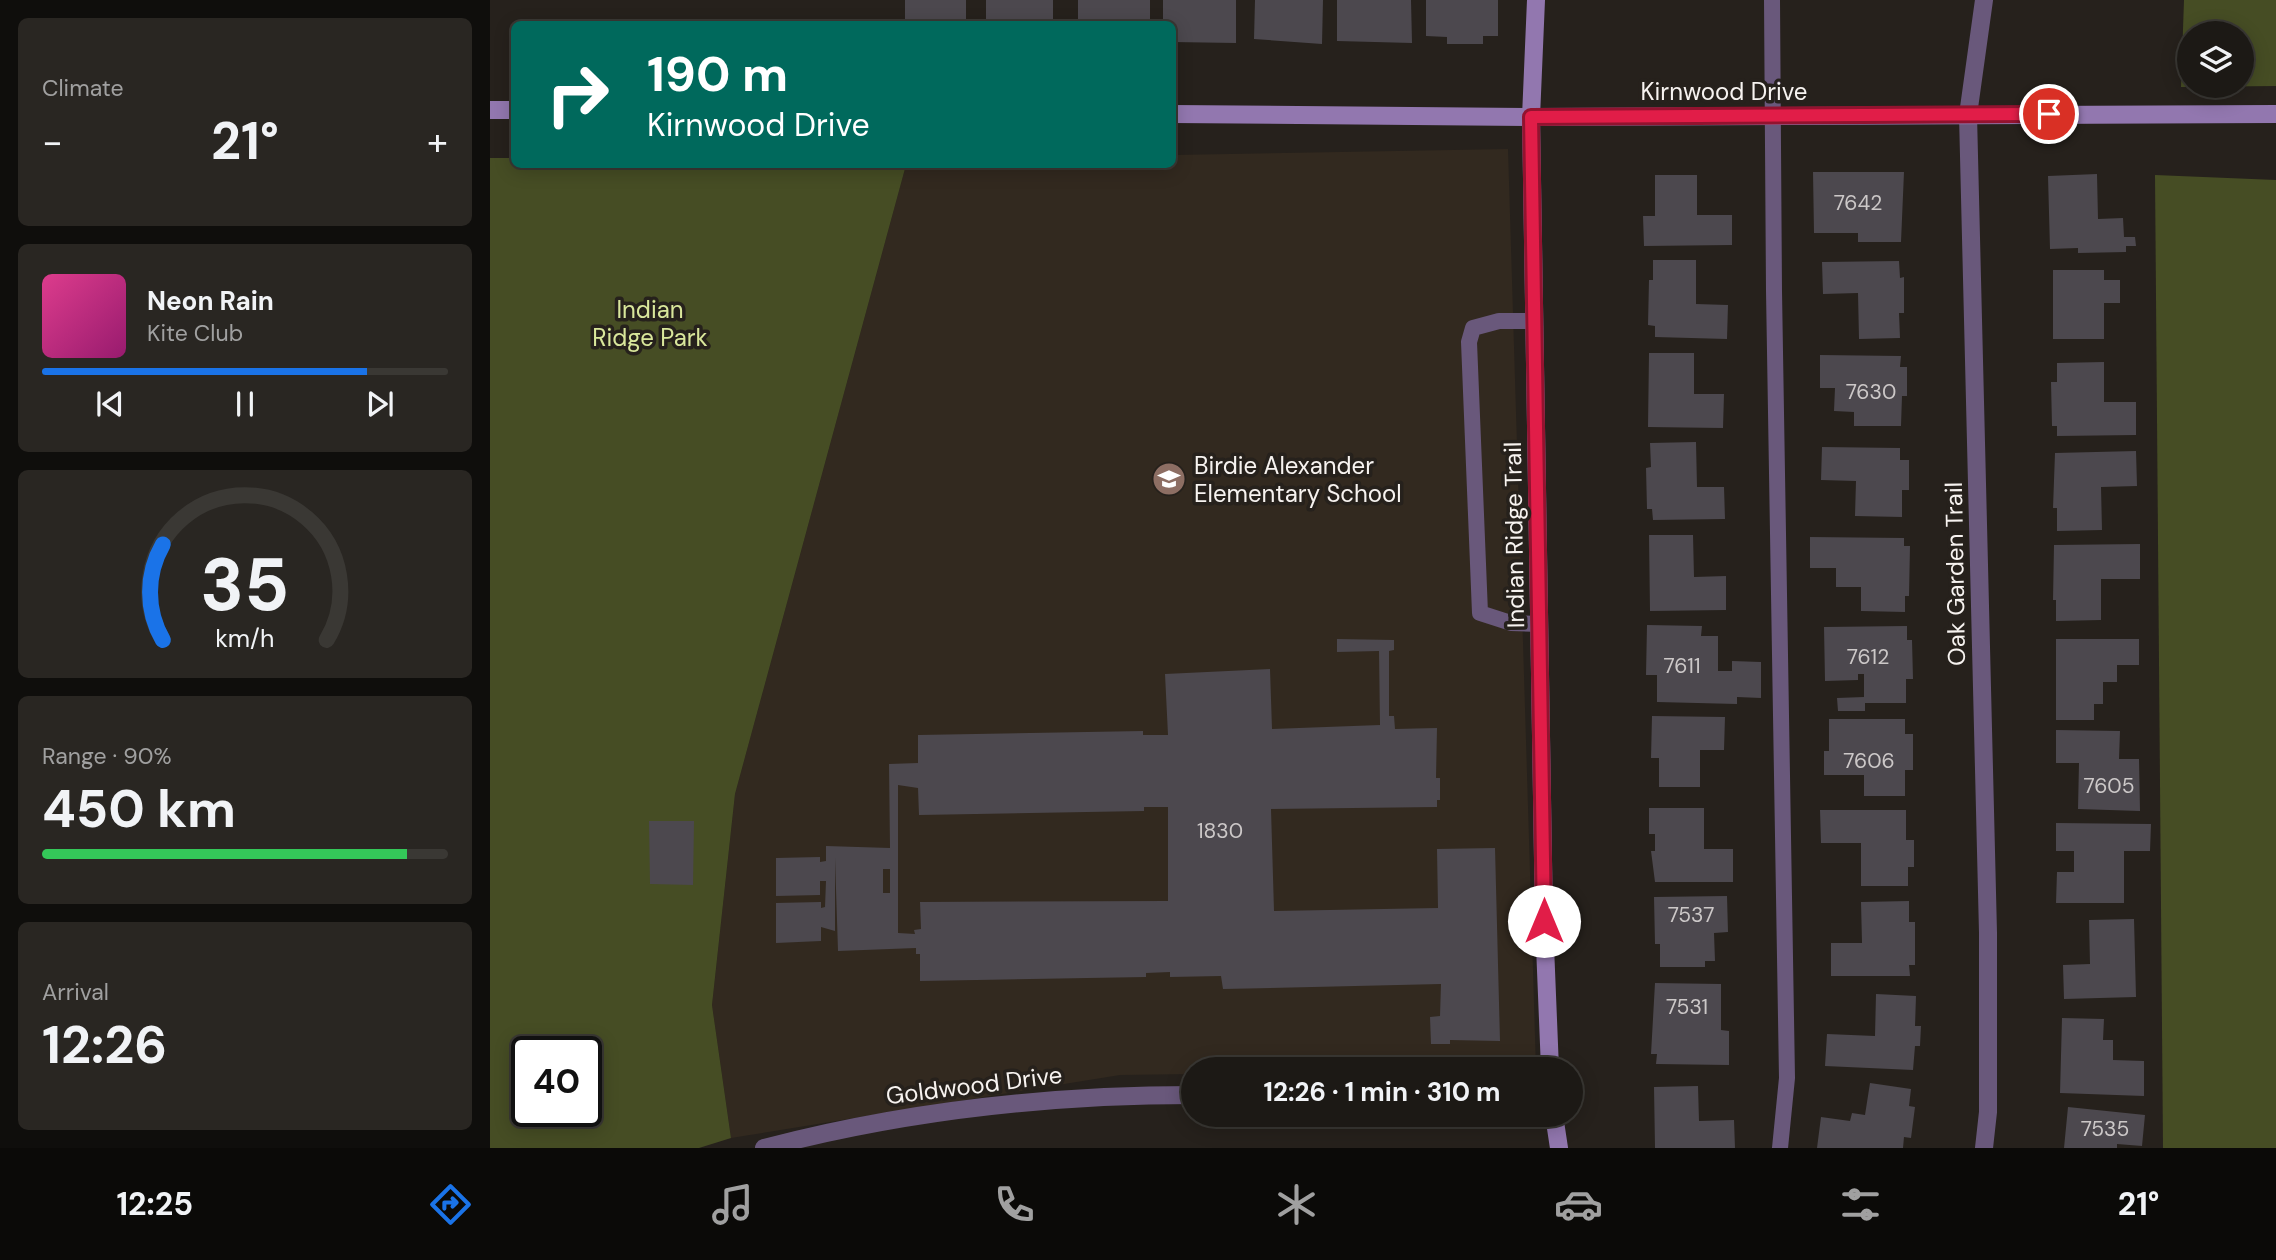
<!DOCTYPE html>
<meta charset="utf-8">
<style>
body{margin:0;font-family:"DM Sans",sans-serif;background:#292622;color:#f1f3f6;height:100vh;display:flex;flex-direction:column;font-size:26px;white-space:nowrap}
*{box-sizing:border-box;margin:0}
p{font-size:23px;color:#a0a0a0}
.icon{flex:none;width:38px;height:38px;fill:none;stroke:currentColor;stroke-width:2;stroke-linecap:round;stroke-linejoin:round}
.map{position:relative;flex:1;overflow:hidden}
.panel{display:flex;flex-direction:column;gap:18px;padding:18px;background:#0f0e0c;width:490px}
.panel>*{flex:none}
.top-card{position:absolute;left:21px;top:21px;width:665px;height:147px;border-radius:10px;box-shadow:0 4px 18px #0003,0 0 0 2px #3a3834;background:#00695c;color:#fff;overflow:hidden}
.buttons{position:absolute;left:1687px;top:21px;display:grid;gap:14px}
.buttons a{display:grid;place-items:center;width:77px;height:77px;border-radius:50%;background:#1c1915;box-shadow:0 4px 18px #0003,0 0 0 2px #3a3834;font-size:35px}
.speed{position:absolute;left:21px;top:1036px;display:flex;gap:14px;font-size:35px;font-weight:700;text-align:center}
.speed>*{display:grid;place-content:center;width:91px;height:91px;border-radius:50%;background:#1c1915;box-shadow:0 4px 18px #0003,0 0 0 2px #3a3834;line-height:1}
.speed .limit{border:4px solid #111;border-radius:10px;background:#fff;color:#111}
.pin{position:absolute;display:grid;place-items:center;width:60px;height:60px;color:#fff;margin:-30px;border:4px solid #fff;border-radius:50%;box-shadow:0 2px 7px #0007}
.me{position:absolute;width:77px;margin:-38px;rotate:0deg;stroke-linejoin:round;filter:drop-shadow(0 0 5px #0008)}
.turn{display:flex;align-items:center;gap:24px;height:147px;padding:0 21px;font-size:32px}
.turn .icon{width:91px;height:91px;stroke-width:2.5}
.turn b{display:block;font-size:49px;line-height:60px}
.big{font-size:52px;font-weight:700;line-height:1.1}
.panel .widget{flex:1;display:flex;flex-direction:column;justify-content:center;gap:10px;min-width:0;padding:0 24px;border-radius:10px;background:#292622}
.panel .dial{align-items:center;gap:0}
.dial svg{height:182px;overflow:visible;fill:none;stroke:#3a3834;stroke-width:7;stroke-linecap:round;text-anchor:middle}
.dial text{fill:#f1f3f6;stroke:none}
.song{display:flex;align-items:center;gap:21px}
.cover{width:84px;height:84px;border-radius:10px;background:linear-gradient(135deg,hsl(330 70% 55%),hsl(320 70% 35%))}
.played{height:7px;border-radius:4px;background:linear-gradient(90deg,#1a73e8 80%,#3a3834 80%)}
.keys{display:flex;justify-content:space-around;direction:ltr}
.heat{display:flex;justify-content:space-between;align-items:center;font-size:38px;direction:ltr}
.charge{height:10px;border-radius:5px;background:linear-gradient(90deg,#34c759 90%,#3a3834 0)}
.trip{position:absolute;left:691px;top:1057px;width:402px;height:70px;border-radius:35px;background:#1c1915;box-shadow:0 4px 18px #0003,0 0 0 2px #3a3834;font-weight:700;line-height:70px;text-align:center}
.menu{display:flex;height:112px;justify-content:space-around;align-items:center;background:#0b0a08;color:#a0a0a0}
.menu .icon{width:49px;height:49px}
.menu .active{color:#1a73e8}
.menu b{font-size:32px;color:#f1f3f6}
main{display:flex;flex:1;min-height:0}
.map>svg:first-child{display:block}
</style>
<main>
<section class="panel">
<div class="widget"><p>Climate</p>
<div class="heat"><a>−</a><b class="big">21°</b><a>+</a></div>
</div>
<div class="widget">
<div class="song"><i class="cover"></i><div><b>Neon Rain</b><p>Kite Club</p></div></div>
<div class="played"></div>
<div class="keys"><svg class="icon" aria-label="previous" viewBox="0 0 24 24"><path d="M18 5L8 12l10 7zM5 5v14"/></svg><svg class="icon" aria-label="pause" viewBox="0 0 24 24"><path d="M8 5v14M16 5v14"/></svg><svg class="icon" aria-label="next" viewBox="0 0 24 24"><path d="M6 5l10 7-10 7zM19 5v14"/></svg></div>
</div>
<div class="widget dial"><svg viewBox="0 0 100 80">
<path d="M14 69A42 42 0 1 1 86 69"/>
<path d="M14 69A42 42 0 0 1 14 27" stroke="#1a73e8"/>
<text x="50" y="56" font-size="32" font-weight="700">35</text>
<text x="50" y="72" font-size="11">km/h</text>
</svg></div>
<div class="widget"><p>Range · 90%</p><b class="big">450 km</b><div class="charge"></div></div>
<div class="widget"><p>Arrival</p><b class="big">12:26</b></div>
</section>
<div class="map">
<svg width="1786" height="1148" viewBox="0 0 1786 1148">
<rect width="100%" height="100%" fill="#26211c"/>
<polygon fill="#32291f" points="1018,149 1046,1069 704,1069 703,1074 630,1075 241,1138 222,1005 245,794 416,165 682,164 683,155"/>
<g fill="#464d24" fill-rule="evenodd">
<path d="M 1694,0 L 1786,0 L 1786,86 L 1691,87 ZM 1752,33 L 1752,86 L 1699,86 L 1699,33 Z"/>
<path d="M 0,158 L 24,158 L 24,164 L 416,165 L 245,794 L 222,1005 L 241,1138 L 209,1148 L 0,1148 ZM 37,1052 L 96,1052 L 96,1111 L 37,1111 Z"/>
<polygon points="1665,175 1786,180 1786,1148 1673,1148"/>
</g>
<g fill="#4c484e" fill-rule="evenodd">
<rect x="415" y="0" width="61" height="24"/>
<rect x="496" y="0" width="67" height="24"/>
<rect x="588" y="0" width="72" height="24"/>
<polygon points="673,0 746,0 746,43 682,42 682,24 673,24"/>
<polygon points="765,0 833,0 832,44 764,39"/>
<polygon points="847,0 921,0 922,43 847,41"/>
<polygon points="936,0 1008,0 1008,36 993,36 993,44 957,44 957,37 936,36"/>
<polygon points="1323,172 1414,172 1411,242 1368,242 1368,233 1324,233"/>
<polygon points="1607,174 1608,219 1633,218 1634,237 1645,237 1646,246 1636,246 1636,252 1588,253 1588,248 1560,249 1558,176"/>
<polygon points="1165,175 1207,175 1207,215 1242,215 1242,245 1154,246 1153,216 1165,216"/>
<polygon points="1163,260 1206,260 1206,304 1238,305 1237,339 1165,337 1165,326 1158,325 1159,280 1163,280"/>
<polygon points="1409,261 1410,278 1414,277 1414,313 1409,313 1410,338 1369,339 1368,293 1333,294 1332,262"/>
<polygon points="1563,270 1614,270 1614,280 1630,280 1630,303 1614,303 1614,339 1563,339"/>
<polygon points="1159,353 1204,353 1204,394 1234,394 1233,428 1158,427"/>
<polygon points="1330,355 1411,356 1410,367 1417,367 1417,396 1412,396 1411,426 1364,426 1364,412 1344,411 1345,388 1330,388"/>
<polygon points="1614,362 1614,402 1646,402 1646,435 1567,436 1567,426 1562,426 1561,382 1567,382 1567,363"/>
<polygon points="1206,442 1207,487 1234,487 1235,519 1163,520 1162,509 1157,509 1156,468 1161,467 1160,443"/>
<polygon points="1332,447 1410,448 1410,460 1419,460 1419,490 1412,490 1412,517 1365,516 1366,481 1331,480"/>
<polygon points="1646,451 1647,486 1611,487 1612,530 1567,531 1567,508 1563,508 1565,453"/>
<polygon points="1159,535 1203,535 1204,577 1236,576 1236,610 1160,611"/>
<polygon points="1320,537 1414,538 1414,546 1420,546 1419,596 1415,596 1415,612 1371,611 1371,587 1346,587 1346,568 1320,568"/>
<polygon points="1650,544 1650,579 1611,579 1611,620 1566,621 1566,600 1563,600 1564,545"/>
<polygon points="1157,625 1212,626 1211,636 1228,636 1228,671 1242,671 1242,661 1271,662 1271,698 1247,697 1247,704 1167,702 1167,675 1156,675"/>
<polygon points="1417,626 1417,640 1422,640 1423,679 1416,679 1416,703 1375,703 1375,711 1348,711 1347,698 1374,697 1374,674 1368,674 1368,680 1335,681 1334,627"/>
<path d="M 847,639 L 904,640 L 904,650 L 899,651 L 899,716 L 904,716 L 905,729 L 947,728 L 946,778 L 950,778 L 950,800 L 947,800 L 947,807 L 781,809 L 784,911 L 948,908 L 947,849 L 1005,848 L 1010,1041 L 960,1040 L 960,1044 L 941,1044 L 940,1017 L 950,1016 L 951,984 L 733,989 L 731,976 L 680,977 L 680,972 L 656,973 L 656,977 L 430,981 L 430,954 L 426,954 L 426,948 L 348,951 L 345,858 L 345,931 L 331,927 L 331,941 L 286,943 L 286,903 L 331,902 L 331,908 L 335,907 L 336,881 L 330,881 L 330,895 L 286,896 L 286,858 L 330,857 L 330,862 L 336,861 L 336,846 L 400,848 L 399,764 L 428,763 L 428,735 L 653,731 L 653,735 L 678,735 L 675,674 L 780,669 L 782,729 L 890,725 L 889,651 L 847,652 ZM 408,785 L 428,788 L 429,815 L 654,811 L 654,807 L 678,807 L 678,901 L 430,902 L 431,929 L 424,930 L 425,934 L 408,933 ZM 393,869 L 400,869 L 400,893 L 393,893 Z"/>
<polygon points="1566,639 1649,639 1649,665 1627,665 1627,682 1613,682 1613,704 1604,704 1604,720 1566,720"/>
<polygon points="1162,716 1235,717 1234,750 1210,750 1210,787 1169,787 1169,758 1161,758"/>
<polygon points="1339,719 1415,719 1415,734 1423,734 1423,770 1415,770 1415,796 1374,796 1374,775 1334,775 1334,751 1339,751"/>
<polygon points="1566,730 1630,731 1629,759 1649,759 1650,811 1588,809 1589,763 1566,763"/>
<polygon points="1159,808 1214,808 1214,849 1243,849 1243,882 1165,882 1161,851 1165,851 1165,834 1159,834"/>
<polygon points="1330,810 1416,810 1416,840 1424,840 1424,867 1418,867 1418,886 1371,886 1371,843 1331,843"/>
<polygon points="159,821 204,821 203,885 160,884"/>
<polygon points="1566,823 1661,824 1660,851 1634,851 1634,903 1566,903 1567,872 1584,872 1584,851 1566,851"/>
<polygon points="1237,896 1238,932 1224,933 1225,961 1215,961 1215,967 1170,967 1170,944 1165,944 1164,897"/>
<polygon points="1419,901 1419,922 1425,922 1425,965 1419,965 1420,976 1341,976 1341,943 1372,943 1371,902"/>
<polygon points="1644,919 1646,997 1574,999 1573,965 1600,964 1599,920"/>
<polygon points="1165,983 1231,984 1231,1030 1239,1031 1239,1065 1166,1064 1167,1054 1161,1054"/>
<polygon points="1386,994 1426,996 1425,1026 1431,1026 1430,1046 1425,1046 1423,1070 1335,1066 1337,1034 1385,1036"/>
<polygon points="1572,1018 1614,1019 1613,1040 1623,1040 1623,1060 1654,1061 1654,1096 1570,1093"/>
<polygon points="1380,1083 1421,1089 1419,1106 1425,1107 1421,1138 1414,1137 1413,1148 1327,1148 1331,1117 1360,1121 1362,1113 1375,1115"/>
<polygon points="1208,1086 1209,1121 1244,1120 1245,1148 1165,1148 1164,1087"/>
<polygon points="1578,1107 1655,1115 1652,1146 1627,1144 1627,1148 1574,1148"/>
</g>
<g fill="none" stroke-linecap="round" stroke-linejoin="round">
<g stroke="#69587b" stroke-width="16">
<polyline points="1282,0 1284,291 1297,1078 1290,1148"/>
<polyline points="1044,321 1009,321 983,328 979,342 990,613 1021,623 1050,624"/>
</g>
<g stroke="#69587b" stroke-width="18">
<polyline points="1494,0 1478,115 1498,933 1498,1112 1494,1148"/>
<path d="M 274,1148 C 415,1111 558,1095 704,1095"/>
</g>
<g stroke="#9277af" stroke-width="18">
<polyline points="1046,0 1041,117 1054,921 1060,1069"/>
<polyline points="0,110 24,110"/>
<polyline points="682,114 1041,117 1786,114"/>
<polyline points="1064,1115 1069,1148"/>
</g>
</g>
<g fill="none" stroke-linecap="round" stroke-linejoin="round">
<defs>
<polyline id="route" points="1054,921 1041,117 1559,114"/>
</defs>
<use href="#route" stroke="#92132f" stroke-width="18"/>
<use href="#route" stroke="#e11d48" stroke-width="12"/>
</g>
<defs>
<symbol id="school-disc" viewBox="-11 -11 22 22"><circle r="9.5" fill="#8d6e63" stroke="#26211c"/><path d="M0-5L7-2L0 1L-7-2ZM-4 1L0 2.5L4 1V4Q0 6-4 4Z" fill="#fff"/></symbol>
</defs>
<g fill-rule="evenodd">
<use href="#school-disc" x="660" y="460" width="38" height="38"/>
</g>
<g text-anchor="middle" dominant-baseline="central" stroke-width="7" stroke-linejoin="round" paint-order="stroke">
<g font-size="21" fill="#ccc8c8">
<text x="1368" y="203">7642</text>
<text x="1381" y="392">7630</text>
<text x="1378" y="657">7612</text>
<text x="1192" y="666">7611</text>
<text x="1379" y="761">7606</text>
<text x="1619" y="786">7605</text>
<text x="730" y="831">1830</text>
<text x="1201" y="915">7537</text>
<text x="1197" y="1007">7531</text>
<text x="1615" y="1129">7535</text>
</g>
<g font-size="24" fill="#f7f3f0" stroke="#26211c">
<text x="1234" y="91">Kirnwood Drive</text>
<text transform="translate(1024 535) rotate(-91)">Indian Ridge Trail</text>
<text transform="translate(1465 574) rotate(-91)">Oak Garden Trail</text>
<text transform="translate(484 1085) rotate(-7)">Goldwood Drive</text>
</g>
<g font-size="24" fill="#d9e79b" stroke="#26211c">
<text x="160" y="309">Indian<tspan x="160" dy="28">Ridge Park</tspan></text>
</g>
<g font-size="24" fill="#f7f3f0" stroke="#26211c" text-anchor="start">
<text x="704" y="465">Birdie Alexander<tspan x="704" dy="28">Elementary School</tspan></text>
</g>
</g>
</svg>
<div class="buttons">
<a><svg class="icon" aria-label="layers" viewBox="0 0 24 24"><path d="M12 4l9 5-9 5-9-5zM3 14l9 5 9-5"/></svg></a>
</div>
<div class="speed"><div class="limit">40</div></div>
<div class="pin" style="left:1559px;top:114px;background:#d93025"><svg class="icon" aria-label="arrive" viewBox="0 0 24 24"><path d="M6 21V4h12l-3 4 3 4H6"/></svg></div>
<svg class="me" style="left:1054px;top:921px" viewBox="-20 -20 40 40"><circle r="19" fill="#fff"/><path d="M0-13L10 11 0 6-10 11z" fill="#e11d48"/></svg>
<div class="trip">12:26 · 1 min · 310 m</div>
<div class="top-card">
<div class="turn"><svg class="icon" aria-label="right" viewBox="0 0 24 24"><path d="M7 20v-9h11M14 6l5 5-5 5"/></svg><div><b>190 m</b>Kirnwood Drive</div></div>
</div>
</div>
</main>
<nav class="menu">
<b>12:25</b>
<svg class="icon active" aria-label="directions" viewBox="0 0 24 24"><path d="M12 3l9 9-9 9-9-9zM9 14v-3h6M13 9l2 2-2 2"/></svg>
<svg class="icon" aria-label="music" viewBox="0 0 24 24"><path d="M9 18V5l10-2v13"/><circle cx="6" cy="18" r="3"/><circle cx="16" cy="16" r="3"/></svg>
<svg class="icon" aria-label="phone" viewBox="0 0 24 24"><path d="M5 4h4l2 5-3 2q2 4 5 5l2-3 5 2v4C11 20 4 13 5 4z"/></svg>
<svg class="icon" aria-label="climate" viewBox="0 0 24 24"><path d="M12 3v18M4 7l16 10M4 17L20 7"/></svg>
<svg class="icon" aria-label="car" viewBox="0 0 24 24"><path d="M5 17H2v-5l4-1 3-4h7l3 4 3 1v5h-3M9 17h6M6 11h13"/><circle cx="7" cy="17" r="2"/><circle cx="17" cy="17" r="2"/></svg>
<svg class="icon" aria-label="filters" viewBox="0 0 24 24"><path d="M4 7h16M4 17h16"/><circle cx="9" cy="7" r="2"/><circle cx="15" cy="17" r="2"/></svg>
<b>21°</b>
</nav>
